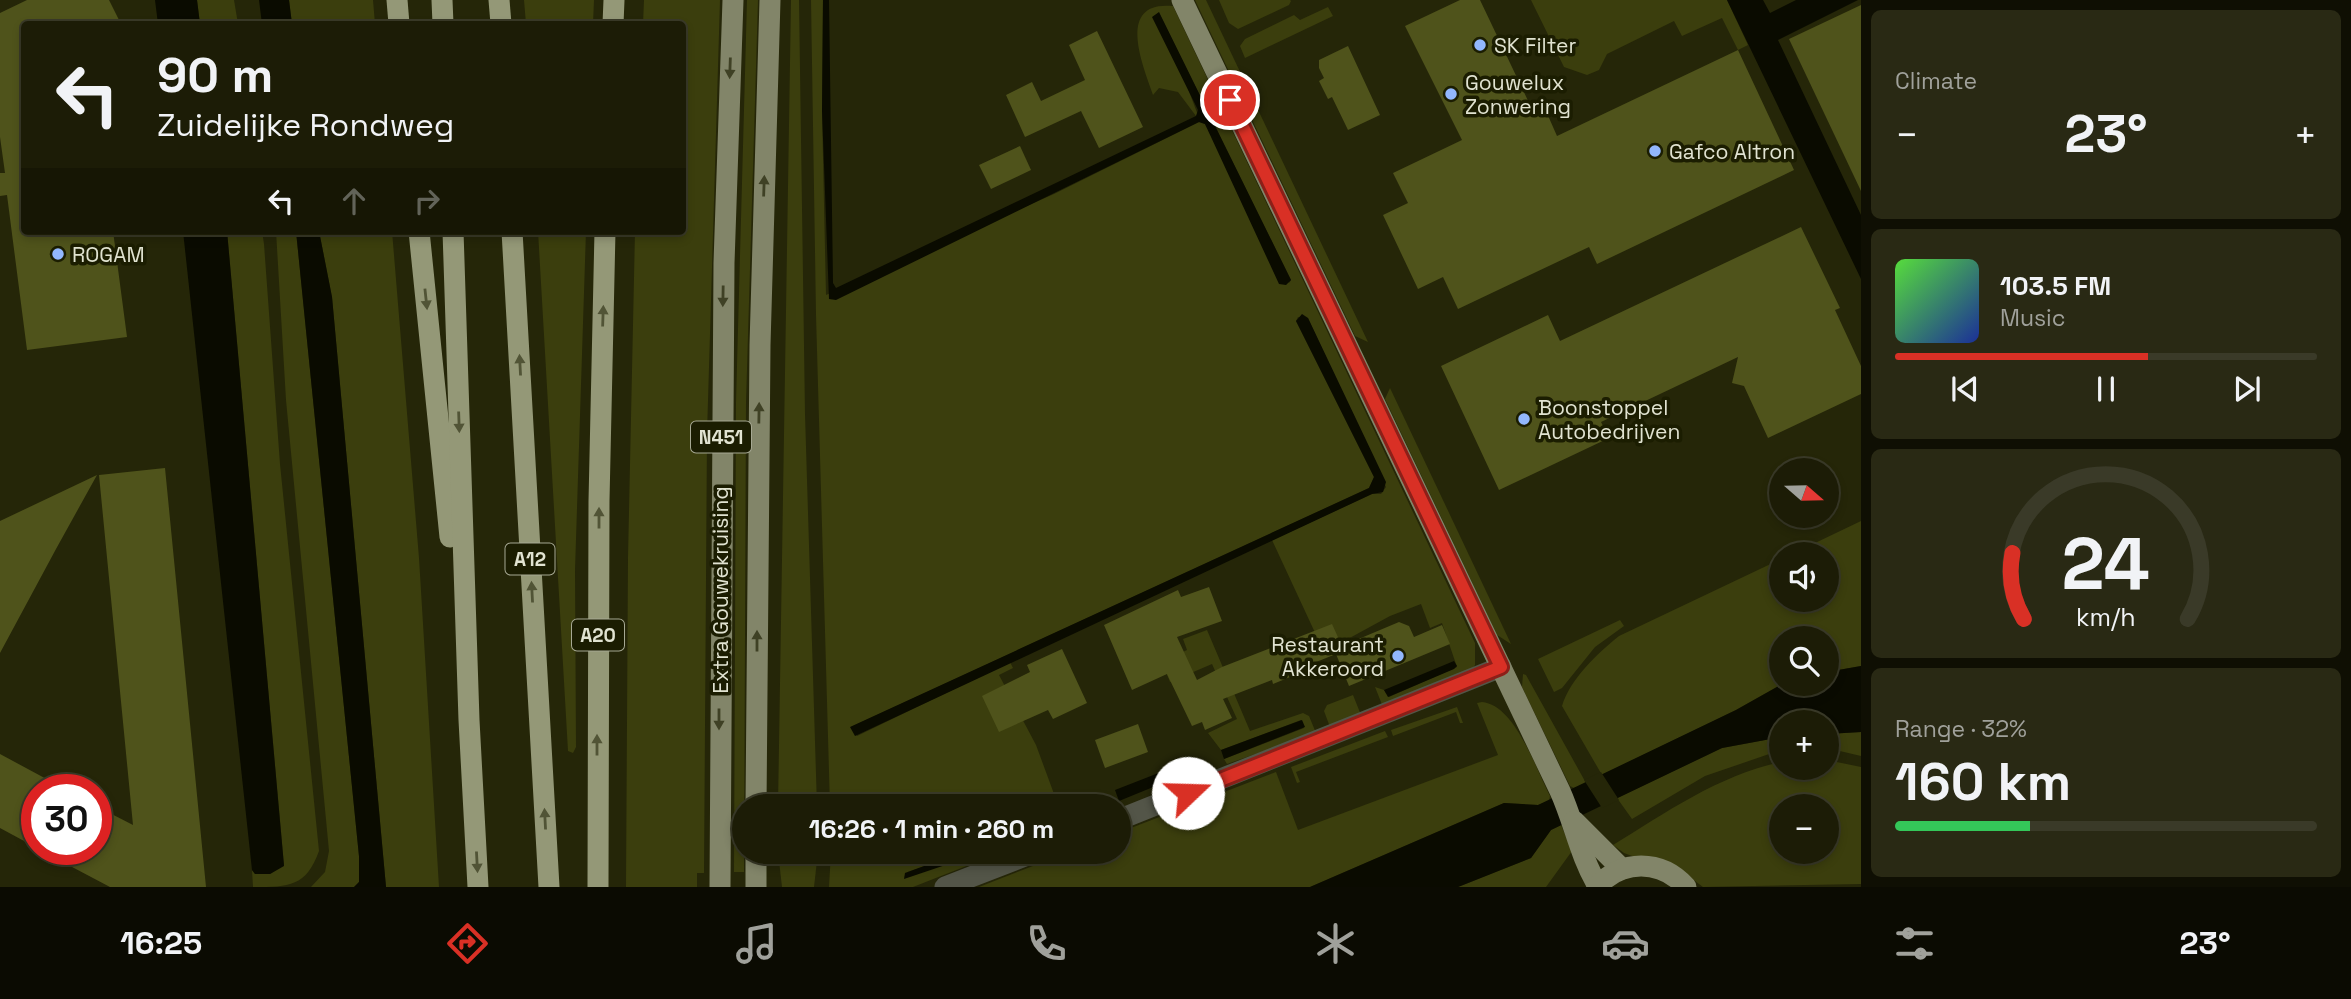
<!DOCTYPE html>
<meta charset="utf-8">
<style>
body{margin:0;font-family:"Space Grotesk",sans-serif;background:#292914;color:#f1f3f6;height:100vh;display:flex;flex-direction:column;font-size:26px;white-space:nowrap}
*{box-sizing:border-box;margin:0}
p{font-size:23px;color:#a0a19b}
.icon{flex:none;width:38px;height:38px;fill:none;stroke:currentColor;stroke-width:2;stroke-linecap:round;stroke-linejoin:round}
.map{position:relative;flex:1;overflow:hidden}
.panel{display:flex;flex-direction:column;gap:10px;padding:10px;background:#0f0f03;width:490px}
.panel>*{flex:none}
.top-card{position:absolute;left:21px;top:21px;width:665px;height:214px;border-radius:7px;box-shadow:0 4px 10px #0003,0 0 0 2px #3a3a28;background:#1c1c06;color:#f1f3f6;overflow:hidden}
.needle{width:46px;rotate:110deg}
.tools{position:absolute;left:1769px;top:458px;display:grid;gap:14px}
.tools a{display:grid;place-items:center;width:70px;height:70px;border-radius:50%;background:#1c1c06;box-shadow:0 4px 10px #0003,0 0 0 2px #3a3a28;font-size:35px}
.speed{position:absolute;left:21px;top:774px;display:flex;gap:14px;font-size:35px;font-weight:700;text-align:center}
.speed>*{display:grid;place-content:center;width:91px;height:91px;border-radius:50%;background:#1c1c06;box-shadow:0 4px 10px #0003,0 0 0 2px #3a3a28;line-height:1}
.speed .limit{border:10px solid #d22;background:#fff;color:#111}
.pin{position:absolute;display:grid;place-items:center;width:60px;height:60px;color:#fff;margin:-30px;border:4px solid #fff;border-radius:50%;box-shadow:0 2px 7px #0007}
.me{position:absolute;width:77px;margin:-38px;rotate:69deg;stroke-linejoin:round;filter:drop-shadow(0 0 5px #0008)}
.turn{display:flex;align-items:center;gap:24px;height:147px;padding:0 21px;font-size:32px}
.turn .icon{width:91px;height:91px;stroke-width:2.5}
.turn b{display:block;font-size:49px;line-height:60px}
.lanes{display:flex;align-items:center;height:66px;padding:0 21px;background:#0003;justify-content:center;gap:35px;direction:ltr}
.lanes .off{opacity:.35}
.big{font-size:52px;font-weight:700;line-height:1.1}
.panel .card{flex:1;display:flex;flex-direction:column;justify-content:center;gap:10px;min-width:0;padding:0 24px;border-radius:10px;background:#292914}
.panel .dial{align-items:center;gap:0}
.dial svg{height:182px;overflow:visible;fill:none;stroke:#3a3a28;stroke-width:7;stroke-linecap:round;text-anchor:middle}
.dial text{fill:#f1f3f6;stroke:none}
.song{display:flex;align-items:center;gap:21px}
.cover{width:84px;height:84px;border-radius:10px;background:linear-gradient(135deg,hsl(110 70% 55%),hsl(230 70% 35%))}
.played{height:7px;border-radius:4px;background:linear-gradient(90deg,#d93025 60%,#3a3a28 60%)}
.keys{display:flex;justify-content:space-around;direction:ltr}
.heat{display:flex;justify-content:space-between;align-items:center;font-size:38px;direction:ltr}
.charge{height:10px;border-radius:5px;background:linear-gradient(90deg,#34c759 32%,#3a3a28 0)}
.trip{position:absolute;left:732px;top:794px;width:399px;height:70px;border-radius:35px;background:#1c1c06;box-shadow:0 4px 10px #0003,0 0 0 2px #3a3a28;font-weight:700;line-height:70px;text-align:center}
.tab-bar{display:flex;height:112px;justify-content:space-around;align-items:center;background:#0b0b02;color:#a0a19b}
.tab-bar .icon{width:49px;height:49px}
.tab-bar .selected{color:#d93025}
.tab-bar b{font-size:32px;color:#f1f3f6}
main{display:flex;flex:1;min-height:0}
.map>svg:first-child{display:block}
</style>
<main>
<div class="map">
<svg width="1861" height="887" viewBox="0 0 1861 887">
<rect width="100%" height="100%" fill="#252608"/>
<g fill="#3b3e0d" fill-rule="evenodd">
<polygon points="197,0 234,0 238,24 200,24"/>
<polygon points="289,0 373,0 375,24 292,24"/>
<polygon points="524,0 594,0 593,24 526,24"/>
<polygon points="644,0 720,0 707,434 704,873 697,873 697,887 626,887 628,558 635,231 682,231 682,24 643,24"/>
<polygon points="747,0 758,0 746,403 744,872 734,872 736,402"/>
<polygon points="791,0 799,0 805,414 817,807 778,807"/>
<path d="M 811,0 L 823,0 L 822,111 L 826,295 L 1054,194 L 1199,122 L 1205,124 L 1289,283 L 1291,280 L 1159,13 L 1198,115 L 1196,116 L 1178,92 L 1159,88 L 1153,95 C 1144,68 1114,0 1173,6 L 1475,643 L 1475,665 L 1466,677 L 1383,707 L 1375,687 L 1384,690 L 1389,697 L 1457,667 L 1442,623 L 1430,628 L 1421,604 L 1390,616 L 1324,652 L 1272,540 L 1372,494 L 1381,494 L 1386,487 L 1308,318 L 1298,317 L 1296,321 L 1374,477 L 1369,488 L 851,727 L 857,736 L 1010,662 L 1013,668 L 999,675 L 1036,745 L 1057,802 L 1072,796 L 1077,804 L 830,807 L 816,315 Z"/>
<polygon points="1195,0 1206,0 1368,342 1355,336"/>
<polygon points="1219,0 1290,0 1291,1 1289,5 1238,29 1229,23"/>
<polygon points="1531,0 1727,0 1748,45 1738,50 1722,18 1682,36 1674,21 1607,54 1599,70 1587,75 1564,67"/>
<polygon points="1328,7 1333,16 1245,58 1240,46 1245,39 1294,15 1300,20"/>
<path d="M 227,231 L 262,231 L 264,244 L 280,464 L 319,851 C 306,887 289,887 253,887 L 252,870 L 255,874 L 270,874 L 284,865 Z"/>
<polygon points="276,231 296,231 359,856 359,882 354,887 311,887 325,872 329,851 286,400"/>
<polygon points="319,231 392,231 419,558 439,887 386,887 332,297"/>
<polygon points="538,231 586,231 575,570 576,747 573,753 568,751"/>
<polygon points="1390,388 1511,644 1497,635 1385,399"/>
<path d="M 1861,521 L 1861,666 L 1827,672 L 1827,639 L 1782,639 L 1782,684 L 1736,710 L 1602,775 L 1562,706 C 1570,679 1598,653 1619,636 L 1781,559 L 1782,600 L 1827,600 L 1827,555 L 1790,555 Z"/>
<polygon points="1620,620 1624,626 1595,647 1562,688 1554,692 1538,659"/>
<polygon points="1207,630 1250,731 1303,713 1309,716 1316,733 1227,764 1224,759 1304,728 1301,720 1221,750 1208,733 1237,719 1212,664 1170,682 1162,662 1187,650 1183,639"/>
<polygon points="1523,674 1526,675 1586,783 1574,788 1570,786 1522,687"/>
<polygon points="1353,695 1361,715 1330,727 1324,711 1327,705"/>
<path d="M 1482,702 C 1515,705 1536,769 1550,796 L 1549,801 L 1538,805 L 1504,803 L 1310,887 L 979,887 L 1069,852 L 1118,852 L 1118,833 L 1276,772 L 1298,830 L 1498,755 L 1477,703 Z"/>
<polygon points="1457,707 1463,723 1460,723 1456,712 1393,736 1391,730"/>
<polygon points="1385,731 1388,737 1296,772 1300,782 1297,783 1291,767"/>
<polygon points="1861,732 1861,756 1827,748 1827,734"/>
<polygon points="1781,737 1781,750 1705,776 1632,819 1617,798 1722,748"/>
<path d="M 1827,760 L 1861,767 L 1861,884 L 1703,887 L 1691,878 L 1624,853 L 1613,845 C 1665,813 1719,775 1781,762 L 1782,768 L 1827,768 ZM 1782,807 L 1827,807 L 1827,852 L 1782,852 Z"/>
<polygon points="1561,825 1572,851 1546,887 1458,887 1531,858 1551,830"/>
<polygon points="778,852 818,852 814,887 782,887"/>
<polygon points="831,852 963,852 905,873 984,852 1002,852 913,887 829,887"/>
</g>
<g fill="#0a0b00">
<polygon points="155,0 197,0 200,24 158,24"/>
<polygon points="259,0 289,0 292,24 262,24"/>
<polygon points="823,0 829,0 833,283 836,288 1196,116 1198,110 1152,17 1159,12 1291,280 1286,285 1279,284 1205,124 1199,122 836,300 829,299 822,111"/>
<polygon points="1727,0 1763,0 1770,13 1796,0 1858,0 1778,40 1861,215 1861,279"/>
<polygon points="183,231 227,231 284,866 270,874 255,874 252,870"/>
<polygon points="296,231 319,231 332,297 386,887 354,887 359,882 359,856"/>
<polygon points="1302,314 1308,318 1386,482 1383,492 1372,494 855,736 850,727 1369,488 1374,477 1296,321"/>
<polygon points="1454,661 1457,666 1454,669 1388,697 1384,690"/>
<polygon points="1861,666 1861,732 1827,734 1827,723 1782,723 1781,737 1722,748 1551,830 1531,858 1458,887 1310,887 1504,803 1538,805 1736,710 1782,684 1827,684 1827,672"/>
<polygon points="1302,720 1305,727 1224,759 1221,750"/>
<polygon points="1197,758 1202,767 1119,801 1115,790"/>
<polygon points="963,852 984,852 904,879 905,873"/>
</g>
<polygon fill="#252608" points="1601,772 1619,800 1602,808 1584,780"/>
<g fill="#4f531b">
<polygon points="27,0 109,0 121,24 24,24 24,231 113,231 127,337 27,350 7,195 0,196 0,173 5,173 0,137 0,13"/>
<polygon points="1460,0 1480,0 1531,107 1542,102 1557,136 1738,50 1794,170 1597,264 1589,247 1458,309 1443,277 1418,289 1383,215 1408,203 1393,173 1462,140 1405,26"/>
<polygon points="1861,5 1861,191 1789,39"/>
<polygon points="1097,31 1143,127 1099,148 1081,111 1025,137 1006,95 1032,82 1041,101 1085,80 1069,45"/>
<polygon points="1348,46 1380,115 1348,130 1332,97 1328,99 1319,81 1324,78 1319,68 1319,60"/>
<polygon points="1020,146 1031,170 991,189 979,165"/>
<polygon points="1801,227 1840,308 1835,310 1861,366 1861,394 1768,438 1744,386 1732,383 1738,357 1601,422 1609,438 1499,490 1441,366 1548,315 1560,341"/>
<polygon points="165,468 206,887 110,887 38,849 96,849 96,806 133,825 99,475"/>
<polygon points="97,475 56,549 0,653 0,521"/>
<polygon points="1209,587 1222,621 1177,637 1197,680 1222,667 1332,624 1342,646 1399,622 1409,626 1414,637 1442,625 1450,644 1349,686 1336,654 1294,671 1295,675 1273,684 1272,680 1223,699 1232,718 1205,730 1202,722 1192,726 1167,674 1132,690 1104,625 1178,590 1181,597"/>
<polygon points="1062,649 1087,703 1053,719 1048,710 999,732 982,696 1030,672 1027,665"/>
<polygon points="1138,724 1148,752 1105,768 1095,740"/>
<polygon points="0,754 65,789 37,789 37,848 0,828"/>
</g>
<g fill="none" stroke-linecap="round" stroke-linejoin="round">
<g stroke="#535548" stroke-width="21">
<polyline points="1118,820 1501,667"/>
<polyline points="945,887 1035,852"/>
</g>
<g stroke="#828569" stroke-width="21">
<path d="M 1182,0 L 1560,791 C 1574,822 1580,856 1598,886"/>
<polyline points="756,807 760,345 770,0"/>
<polyline points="1574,821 1622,869"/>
<polyline points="756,852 756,887"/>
<polyline points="720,887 724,263 733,0"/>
<path d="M 1597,887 C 1621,859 1661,859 1686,887"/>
</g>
<g stroke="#949877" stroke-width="21">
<polyline points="397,0 399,24"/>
<polyline points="442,0 443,24"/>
<polyline points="499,0 501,24"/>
<polyline points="613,24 614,0"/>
<polyline points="419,231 450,537"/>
<polyline points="453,231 469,720 478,887"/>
<polyline points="512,231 549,887"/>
<polyline points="598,887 599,501 605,231"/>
</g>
</g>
<defs><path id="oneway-solid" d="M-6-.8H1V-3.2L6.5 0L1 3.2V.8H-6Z" transform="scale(1.75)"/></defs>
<g fill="#3f4125">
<use href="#oneway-solid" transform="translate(730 68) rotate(92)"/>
<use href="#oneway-solid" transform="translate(764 186) rotate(-88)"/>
<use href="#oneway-solid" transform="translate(723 296) rotate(91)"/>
<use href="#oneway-solid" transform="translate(759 413) rotate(-89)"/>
<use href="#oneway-solid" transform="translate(757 641) rotate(-90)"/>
<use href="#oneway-solid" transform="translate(719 719) rotate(90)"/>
</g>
<g fill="#515436">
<use href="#oneway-solid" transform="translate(426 299) rotate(84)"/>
<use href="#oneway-solid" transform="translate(603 316) rotate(-88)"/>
<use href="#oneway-solid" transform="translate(520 365) rotate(-93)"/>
<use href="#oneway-solid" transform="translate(459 422) rotate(88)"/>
<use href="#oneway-solid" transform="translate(599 518) rotate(-90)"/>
<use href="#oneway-solid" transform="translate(532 592) rotate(-93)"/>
<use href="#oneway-solid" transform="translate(597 745) rotate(-90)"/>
<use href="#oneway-solid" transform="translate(545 819) rotate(-93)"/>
<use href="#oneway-solid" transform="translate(477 862) rotate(87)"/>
</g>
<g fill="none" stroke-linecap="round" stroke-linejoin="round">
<defs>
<polyline id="route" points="1188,793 1501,667 1230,100"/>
</defs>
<use href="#route" stroke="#8d1f18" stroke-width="18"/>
<use href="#route" stroke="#d93025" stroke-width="12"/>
</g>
<g fill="#92b7fd" stroke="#1b1d01" stroke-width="2.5">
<circle cx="1480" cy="45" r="7"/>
<circle cx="1451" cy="94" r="7"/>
<circle cx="1655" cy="151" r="7"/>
<circle cx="58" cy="254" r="7"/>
<circle cx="1524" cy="419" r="7"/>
<circle cx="1398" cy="656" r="7"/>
</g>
<g text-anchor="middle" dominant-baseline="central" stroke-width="7" stroke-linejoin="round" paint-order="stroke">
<g fill="#1b1d01" stroke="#a6a893" stroke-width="2">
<rect x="691" y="421.5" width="60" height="31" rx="5"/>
<rect x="505.5" y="543.5" width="49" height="31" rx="5"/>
<rect x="572" y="619.5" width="52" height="31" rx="5"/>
</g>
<g font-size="19" font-weight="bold" fill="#e1e3d1">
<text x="721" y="437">N451</text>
<text x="530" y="559">A12</text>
<text x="598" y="635">A20</text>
</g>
<g font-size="21" fill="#e1e3d1" stroke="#1b1d01" text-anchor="start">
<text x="1494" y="45">SK Filter</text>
<text x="1465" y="82">Gouwelux<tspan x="1465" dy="24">Zonwering</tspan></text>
<text x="1669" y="151">Gafco Altron</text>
<text x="72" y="254">ROGAM</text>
<text x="1538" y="407">Boonstoppel<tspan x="1538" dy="24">Autobedrijven</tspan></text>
<text x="1384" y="644" text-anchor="end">Restaurant<tspan x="1384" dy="24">Akkeroord</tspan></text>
</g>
<g font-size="21" fill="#e1e3d1" stroke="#1b1d01">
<text transform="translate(720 590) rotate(-90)">Extra Gouwekruising</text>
</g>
</g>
</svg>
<div class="tools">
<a><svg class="needle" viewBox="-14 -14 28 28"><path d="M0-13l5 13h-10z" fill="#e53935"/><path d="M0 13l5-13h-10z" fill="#a0a19b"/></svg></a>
<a><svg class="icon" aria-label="sound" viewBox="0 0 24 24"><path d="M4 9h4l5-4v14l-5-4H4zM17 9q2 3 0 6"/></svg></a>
<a><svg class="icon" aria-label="search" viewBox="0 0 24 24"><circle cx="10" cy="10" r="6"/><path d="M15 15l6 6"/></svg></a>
<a>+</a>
<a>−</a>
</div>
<div class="speed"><div class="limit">30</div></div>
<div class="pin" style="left:1230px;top:100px;background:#d93025"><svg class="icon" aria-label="arrive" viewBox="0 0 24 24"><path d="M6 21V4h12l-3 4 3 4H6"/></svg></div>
<svg class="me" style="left:1188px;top:793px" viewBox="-20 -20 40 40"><circle r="19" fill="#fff"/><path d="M0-13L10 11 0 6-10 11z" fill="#d93025"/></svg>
<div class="trip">16:26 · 1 min · 260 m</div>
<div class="top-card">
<div class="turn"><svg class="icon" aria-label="left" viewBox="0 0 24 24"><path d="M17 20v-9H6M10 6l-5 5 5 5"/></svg><div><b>90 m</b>Zuidelijke Rondweg</div></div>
<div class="lanes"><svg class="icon" aria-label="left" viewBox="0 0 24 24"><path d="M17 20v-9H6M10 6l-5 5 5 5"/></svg><svg class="icon off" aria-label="ahead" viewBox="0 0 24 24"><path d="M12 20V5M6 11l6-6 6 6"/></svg><svg class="icon off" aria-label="right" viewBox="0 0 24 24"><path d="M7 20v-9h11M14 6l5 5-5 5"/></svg></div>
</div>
</div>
<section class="panel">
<div class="card"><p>Climate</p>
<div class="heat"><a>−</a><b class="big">23°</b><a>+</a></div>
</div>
<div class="card">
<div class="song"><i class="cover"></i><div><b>103.5 FM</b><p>Music</p></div></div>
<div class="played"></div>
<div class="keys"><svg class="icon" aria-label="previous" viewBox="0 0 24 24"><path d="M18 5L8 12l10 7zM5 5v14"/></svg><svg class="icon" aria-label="pause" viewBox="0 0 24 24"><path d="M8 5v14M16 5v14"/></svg><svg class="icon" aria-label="next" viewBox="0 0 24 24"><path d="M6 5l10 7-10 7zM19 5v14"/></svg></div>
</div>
<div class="card dial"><svg viewBox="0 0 100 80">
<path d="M14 69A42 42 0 1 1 86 69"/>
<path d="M14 69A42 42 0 0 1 9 40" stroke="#d93025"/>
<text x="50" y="56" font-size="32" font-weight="700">24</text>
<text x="50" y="72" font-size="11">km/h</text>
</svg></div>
<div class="card"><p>Range · 32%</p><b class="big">160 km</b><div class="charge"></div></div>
</section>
</main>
<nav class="tab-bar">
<b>16:25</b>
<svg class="icon selected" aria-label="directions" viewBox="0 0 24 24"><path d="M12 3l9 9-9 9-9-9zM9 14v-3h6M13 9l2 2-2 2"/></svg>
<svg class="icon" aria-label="music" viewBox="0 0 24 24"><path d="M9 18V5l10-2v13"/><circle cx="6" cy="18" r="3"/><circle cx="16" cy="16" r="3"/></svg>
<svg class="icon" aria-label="phone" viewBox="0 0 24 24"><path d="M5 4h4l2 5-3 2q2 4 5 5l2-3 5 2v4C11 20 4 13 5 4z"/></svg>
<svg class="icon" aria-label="climate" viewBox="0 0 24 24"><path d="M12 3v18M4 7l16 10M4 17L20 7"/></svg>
<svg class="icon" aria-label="car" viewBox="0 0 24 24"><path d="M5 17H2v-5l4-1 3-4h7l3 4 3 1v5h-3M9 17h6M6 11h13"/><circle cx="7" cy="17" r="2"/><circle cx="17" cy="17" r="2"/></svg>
<svg class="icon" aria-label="filters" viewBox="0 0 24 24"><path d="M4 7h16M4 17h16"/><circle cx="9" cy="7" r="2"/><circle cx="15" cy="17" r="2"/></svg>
<b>23°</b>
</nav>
